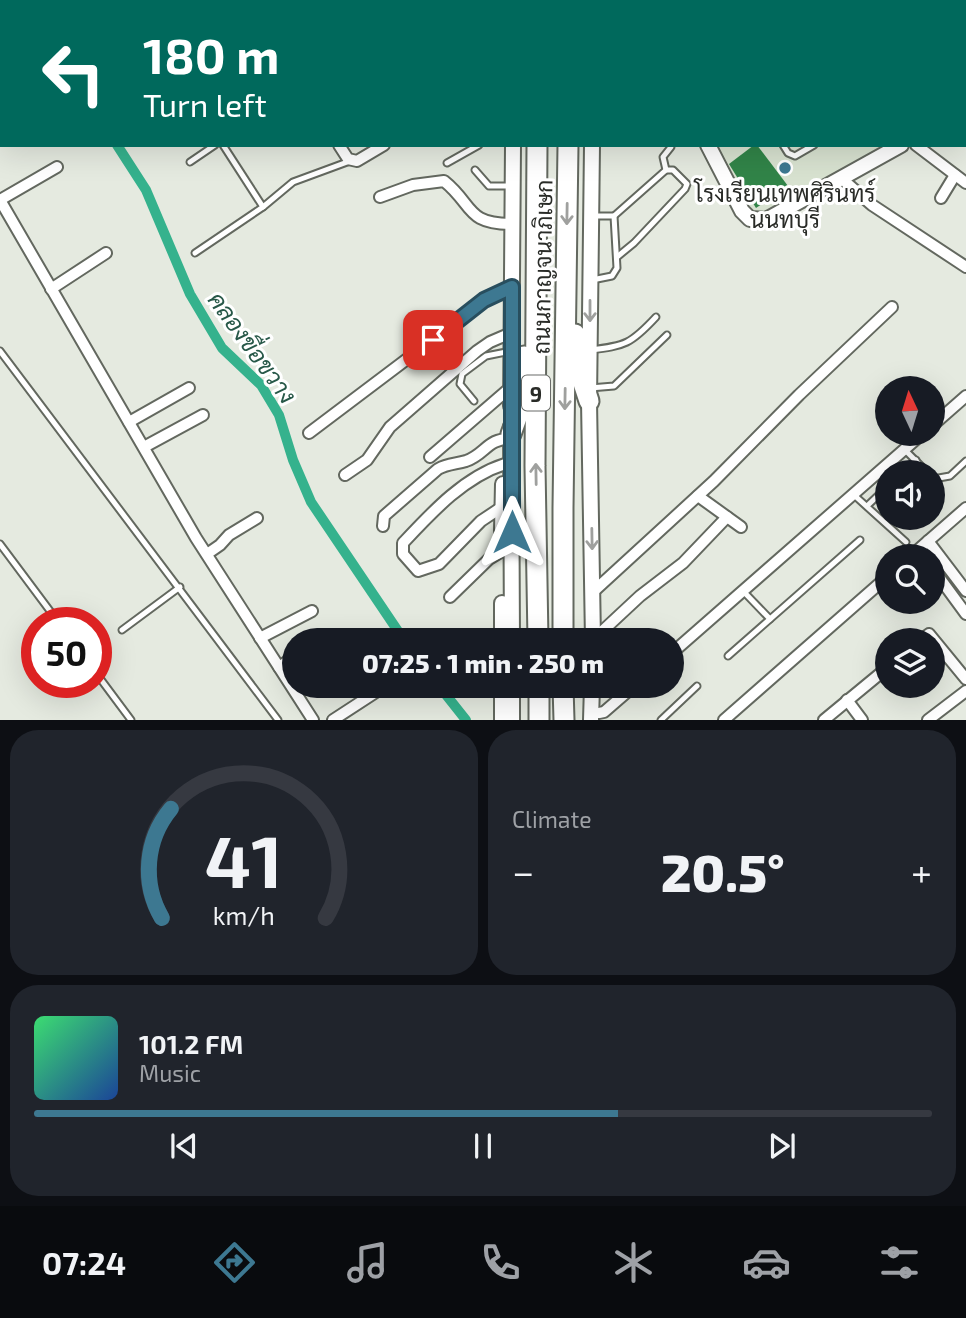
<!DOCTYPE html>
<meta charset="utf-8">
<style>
body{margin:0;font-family:"Exo 2",Sarabun,sans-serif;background:#20242c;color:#f1f3f6;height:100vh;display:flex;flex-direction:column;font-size:26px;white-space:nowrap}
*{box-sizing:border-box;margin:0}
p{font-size:23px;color:#9ea1a6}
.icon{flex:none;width:38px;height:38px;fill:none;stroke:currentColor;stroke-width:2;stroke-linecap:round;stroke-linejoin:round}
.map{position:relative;height:720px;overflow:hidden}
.details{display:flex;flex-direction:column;gap:10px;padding:10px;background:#0d0f14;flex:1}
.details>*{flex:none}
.top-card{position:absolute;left:0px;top:0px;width:966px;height:147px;box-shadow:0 7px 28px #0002;background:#00695c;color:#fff;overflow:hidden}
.needle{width:46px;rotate:356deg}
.fabs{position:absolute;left:875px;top:376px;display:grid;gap:14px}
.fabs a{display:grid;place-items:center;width:70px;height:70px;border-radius:50%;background:#171b24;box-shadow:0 7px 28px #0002;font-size:35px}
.speed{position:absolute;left:21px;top:607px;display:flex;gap:14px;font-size:35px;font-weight:700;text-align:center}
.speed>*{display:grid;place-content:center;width:91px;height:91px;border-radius:50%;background:#171b24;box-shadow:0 7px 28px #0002;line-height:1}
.speed .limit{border:10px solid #d22;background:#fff;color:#111}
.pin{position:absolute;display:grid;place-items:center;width:60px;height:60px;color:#fff;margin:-30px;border-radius:14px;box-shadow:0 4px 10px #0006}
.me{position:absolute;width:77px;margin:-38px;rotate:0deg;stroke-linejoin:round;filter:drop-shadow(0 0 5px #0008)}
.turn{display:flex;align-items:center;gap:24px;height:147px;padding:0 28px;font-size:32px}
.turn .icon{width:91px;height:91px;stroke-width:2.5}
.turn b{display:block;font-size:49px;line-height:60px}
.big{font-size:52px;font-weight:800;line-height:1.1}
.details .widget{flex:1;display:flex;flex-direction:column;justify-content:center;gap:10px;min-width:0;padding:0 24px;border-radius:28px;background:#20242c}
.details .dial{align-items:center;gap:0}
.dial svg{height:182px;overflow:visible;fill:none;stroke:#363941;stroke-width:7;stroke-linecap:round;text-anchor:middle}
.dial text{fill:#f1f3f6;stroke:none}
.song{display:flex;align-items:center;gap:21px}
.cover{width:84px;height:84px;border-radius:10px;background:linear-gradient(135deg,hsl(140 70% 55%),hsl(220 70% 35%))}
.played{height:7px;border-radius:4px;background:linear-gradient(90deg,#3d7891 65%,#363941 65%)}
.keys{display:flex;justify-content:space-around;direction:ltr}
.heat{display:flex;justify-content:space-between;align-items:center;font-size:38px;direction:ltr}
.details .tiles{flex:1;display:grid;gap:10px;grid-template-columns:1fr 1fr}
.widget:last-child{grid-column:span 2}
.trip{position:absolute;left:282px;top:628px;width:402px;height:70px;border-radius:35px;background:#171b24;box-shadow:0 7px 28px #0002;font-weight:800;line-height:70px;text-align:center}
.tab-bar{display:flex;height:112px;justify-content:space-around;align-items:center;background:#090b0e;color:#9ea1a6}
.tab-bar .icon{width:49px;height:49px}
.tab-bar .active{color:#3d7891}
.tab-bar b{font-size:32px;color:#f1f3f6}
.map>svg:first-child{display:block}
</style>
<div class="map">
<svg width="966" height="720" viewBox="0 0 966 720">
<rect width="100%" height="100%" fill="#e5eae0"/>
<polygon fill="#d8e2d0" points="709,145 888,145 758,214 748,211"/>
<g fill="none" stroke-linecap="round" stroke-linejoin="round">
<g stroke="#35b28d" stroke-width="10">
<polyline points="34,0 34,2"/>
<polyline points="117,145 146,190 190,294 222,348 261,385 279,415 293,460 311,502 404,640"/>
<polyline points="439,686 466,720"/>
</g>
</g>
<polygon fill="#318448" points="754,145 757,145 788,186 756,208 729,164"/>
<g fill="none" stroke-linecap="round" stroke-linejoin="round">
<defs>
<g id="lane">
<polyline points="611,0 613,2"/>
<polyline points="628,0 631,2"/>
<polyline points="662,0 664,2"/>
<polyline points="706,0 707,2"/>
<polyline points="907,0 908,2"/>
<polyline points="838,2 840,0"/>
<polyline points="223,145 263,207"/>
<polyline points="783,145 788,153 795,156 814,145"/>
<polyline points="190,162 215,145"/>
<polyline points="447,163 479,145"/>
<polyline points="475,170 489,186 513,186"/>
<polyline points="666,170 663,157 671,147"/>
<polyline points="614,216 666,170 673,170 687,184 685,189 634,243 617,257"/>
<polyline points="195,253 263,207 293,182 350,161"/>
<polyline points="592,280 612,276 617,268 614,216 594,216"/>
<path d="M 590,350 C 625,346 631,344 656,317"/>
<polyline points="0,351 278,720"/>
<polyline points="590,388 614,386 667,335"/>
<polyline points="474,401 460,384 462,374 486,356 511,351"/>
<polyline points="905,450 927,472"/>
<polyline points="903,472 916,460"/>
<polyline points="933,479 950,476 966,461"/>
<polyline points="854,495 906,542"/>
<polyline points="867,506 887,487"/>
<polyline points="0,544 59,623"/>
<polyline points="743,591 770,619"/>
<polyline points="902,602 903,603"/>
<polyline points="122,630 180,587"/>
<polyline points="728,656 860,540"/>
<polyline points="96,673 131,720"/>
<polyline points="661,720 697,686"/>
</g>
<g id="street">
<polyline points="245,0 246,2"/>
<polyline points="441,0 442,2"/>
<polyline points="465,0 466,2"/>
<polyline points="964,114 966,115"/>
<polyline points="0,138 2,136"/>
<polyline points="339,145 348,159 357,161 384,145"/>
<polyline points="916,145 966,183"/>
<polyline points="841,178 872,205 966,267"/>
<path d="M 380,197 L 413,185 L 444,181 C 474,205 465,224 512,224"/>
<polyline points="941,198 955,175"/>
<polyline points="0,200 196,538 313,720"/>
<polyline points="0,200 57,167"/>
<polyline points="51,289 106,253"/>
<polyline points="129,422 189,388"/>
<polyline points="933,425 966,396"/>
<polyline points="309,433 484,301 512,287"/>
<polyline points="144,447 203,415"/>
<polyline points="430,457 511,387"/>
<polyline points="345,475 367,460 390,427 477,351 490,342 511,333"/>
<polyline points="698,496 741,527"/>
<path d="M 502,507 L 481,521 L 439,564 L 418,571 L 403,554 L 403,543 C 432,512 464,477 505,464"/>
<path d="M 383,526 L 384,516 L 438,469 C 447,464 456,464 466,461 C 486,454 487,438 511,439"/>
<polyline points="928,541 966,591"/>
<polyline points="207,554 220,545 229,535 257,518"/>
<polyline points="911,556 966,508"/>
<polyline points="933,569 966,614"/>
<polyline points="594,591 714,481 799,395 892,307"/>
<polyline points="450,597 489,559 502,551"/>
<polyline points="596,637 640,596 683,563 727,517"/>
<polyline points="260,638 312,611"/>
<polyline points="921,640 929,634 966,679"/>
<polyline points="672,653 922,434"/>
<polyline points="279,667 294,657"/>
<polyline points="847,700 862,720"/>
<polyline points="599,713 604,712 634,686"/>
<polyline points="333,720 376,692 379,686"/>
<polyline points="724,720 887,577"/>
<polyline points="824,720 887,668"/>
<polyline points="928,720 966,691"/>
</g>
<g id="secondary">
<polyline points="514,2 514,0"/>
<polyline points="594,2 594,0"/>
<polyline points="964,87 966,84"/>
<polyline points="592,145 589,401 593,640"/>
<polyline points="708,145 742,211 750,219 766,220 901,145"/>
<polyline points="511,406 513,145"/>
<polyline points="511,427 512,640"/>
<polyline points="502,531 503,484"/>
<polyline points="502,640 502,603"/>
<polyline points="502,720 502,686"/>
<polyline points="512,720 512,686"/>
<polyline points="591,720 592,686"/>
</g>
<g id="highway">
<polyline points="538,2 538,0"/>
<polyline points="578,2 578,0"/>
<polyline points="537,145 535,466 538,640"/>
<polyline points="575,334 582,380 589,401"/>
<polyline points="511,434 519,412 524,356"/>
<polyline points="563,640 563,508 568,145"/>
<polyline points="539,686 539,720"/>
<polyline points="563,686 564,720"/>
</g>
</defs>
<use href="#lane" stroke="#63685f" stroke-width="9"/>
<use href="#street" stroke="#63685f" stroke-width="14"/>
<use href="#secondary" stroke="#63685f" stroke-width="18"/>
<use href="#highway" stroke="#63685f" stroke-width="23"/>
<use href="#lane" stroke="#fff" stroke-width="5"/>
<use href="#street" stroke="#fff" stroke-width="10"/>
<use href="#secondary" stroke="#fff" stroke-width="14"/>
<use href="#highway" stroke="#fff" stroke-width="19"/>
</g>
<defs><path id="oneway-shaft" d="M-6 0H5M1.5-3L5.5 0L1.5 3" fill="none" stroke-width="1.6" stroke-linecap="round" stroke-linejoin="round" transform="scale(1.75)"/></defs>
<g stroke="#9fa09e">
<use href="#oneway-shaft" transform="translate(567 214) rotate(91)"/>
<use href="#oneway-shaft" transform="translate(590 311) rotate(90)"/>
<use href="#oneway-shaft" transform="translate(565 399) rotate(91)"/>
<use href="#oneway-shaft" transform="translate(536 474) rotate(-91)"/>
<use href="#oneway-shaft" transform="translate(592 539) rotate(89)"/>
</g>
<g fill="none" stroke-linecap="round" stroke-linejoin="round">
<defs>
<polyline id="route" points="433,340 484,300 512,287 512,532"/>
</defs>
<use href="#route" stroke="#284e5e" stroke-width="18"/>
<use href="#route" stroke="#3d7891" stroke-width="12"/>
</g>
<circle fill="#3d7891" stroke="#fff" stroke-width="2.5" cx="785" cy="168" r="7"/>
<g text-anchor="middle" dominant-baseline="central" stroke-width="6" stroke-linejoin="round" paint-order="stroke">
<rect fill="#fff" stroke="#696b68" stroke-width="2" x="522" y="375.5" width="28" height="35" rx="5"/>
<g font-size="21" font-weight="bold" fill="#292b27">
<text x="536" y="393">9</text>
</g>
<g font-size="23" fill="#292b27" stroke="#fff">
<text x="785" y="193">โรงเรียนเทพศิรินทร์<tspan x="785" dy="26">นนทบุรี</tspan></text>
</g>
<g font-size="23" fill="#292b27" stroke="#fff">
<text transform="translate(542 267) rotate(-89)">ถนนกาญจนาภิเษก</text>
</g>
<g font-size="24" font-style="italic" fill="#275848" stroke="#fff">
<text transform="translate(253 347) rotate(54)">คลองขื่อขวาง</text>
</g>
</g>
</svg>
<div class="fabs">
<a><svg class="needle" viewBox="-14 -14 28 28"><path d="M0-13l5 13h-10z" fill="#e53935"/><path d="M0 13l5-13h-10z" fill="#9ea1a6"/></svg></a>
<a><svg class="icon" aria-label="sound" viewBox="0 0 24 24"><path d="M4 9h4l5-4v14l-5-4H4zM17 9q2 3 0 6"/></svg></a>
<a><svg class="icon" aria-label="search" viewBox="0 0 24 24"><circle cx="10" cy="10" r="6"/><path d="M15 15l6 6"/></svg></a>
<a><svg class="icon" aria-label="layers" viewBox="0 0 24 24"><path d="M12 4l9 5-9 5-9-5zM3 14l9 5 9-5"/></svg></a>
</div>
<div class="speed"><div class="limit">50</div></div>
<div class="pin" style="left:433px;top:340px;background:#d93025"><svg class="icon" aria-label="arrive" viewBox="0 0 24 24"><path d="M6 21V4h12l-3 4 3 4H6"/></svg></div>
<svg class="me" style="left:512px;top:532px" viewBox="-20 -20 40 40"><path d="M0-17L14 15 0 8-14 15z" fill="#3d7891" stroke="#fff" stroke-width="4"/></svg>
<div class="trip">07:25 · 1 min · 250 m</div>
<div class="top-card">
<div class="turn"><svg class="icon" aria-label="left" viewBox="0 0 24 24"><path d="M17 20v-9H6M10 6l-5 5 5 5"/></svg><div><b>180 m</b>Turn left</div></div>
</div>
</div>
<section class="details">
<div class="tiles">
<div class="widget dial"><svg viewBox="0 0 100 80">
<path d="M14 69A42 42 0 1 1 86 69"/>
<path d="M14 69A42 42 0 0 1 18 21" stroke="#3d7891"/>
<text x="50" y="56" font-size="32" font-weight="700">41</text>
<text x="50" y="72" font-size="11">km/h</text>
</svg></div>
<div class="widget"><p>Climate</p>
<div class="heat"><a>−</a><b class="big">20.5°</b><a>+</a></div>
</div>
<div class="widget">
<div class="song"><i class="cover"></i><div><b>101.2 FM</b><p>Music</p></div></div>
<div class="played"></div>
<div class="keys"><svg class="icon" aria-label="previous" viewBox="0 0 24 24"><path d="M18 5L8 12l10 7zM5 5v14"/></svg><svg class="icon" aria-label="pause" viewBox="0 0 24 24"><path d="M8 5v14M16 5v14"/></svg><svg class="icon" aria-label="next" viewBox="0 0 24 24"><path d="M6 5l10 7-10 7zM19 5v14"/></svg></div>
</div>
</div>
</section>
<nav class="tab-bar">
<b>07:24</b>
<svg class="icon active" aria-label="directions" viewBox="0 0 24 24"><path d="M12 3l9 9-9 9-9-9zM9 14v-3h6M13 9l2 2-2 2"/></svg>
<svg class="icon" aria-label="music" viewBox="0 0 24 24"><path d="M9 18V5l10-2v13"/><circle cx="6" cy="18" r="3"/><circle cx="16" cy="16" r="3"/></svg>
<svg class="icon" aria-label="phone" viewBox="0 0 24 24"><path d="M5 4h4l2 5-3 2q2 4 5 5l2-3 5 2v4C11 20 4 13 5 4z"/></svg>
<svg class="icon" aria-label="climate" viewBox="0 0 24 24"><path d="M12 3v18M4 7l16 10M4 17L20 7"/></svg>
<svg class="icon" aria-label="car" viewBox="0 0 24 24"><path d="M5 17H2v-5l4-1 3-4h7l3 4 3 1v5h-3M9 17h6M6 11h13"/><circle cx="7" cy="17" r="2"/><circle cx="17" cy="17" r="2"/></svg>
<svg class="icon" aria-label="filters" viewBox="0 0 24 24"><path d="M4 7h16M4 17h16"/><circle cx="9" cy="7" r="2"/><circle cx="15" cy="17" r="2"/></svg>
</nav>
